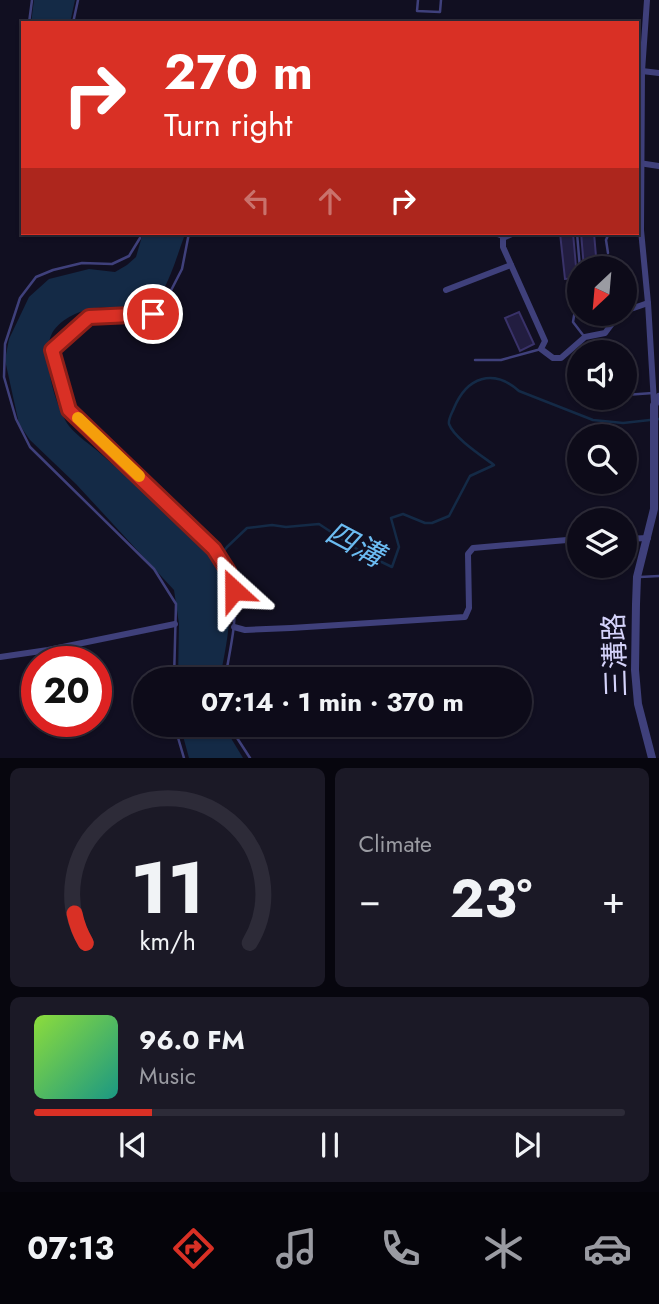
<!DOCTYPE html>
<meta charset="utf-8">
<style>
body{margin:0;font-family:Jost,"Noto Sans TC",sans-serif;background:#1b1926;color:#f1f3f6;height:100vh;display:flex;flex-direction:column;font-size:26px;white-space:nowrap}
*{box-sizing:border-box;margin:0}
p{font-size:23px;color:#9a9ba2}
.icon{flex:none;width:38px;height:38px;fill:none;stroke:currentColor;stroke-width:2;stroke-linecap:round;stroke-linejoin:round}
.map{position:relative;height:758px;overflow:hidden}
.side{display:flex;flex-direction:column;gap:10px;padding:10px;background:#07060e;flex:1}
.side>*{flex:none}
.banner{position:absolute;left:21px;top:21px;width:618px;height:214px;border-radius:0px;box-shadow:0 2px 5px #0004,0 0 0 2px #2d2b38;background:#d93025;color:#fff;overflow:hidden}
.needle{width:46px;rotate:206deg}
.tools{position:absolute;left:567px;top:256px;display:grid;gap:14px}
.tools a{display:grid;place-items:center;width:70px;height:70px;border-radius:50%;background:#0d0b19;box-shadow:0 2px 5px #0004,0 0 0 2px #2d2b38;font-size:35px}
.speed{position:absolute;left:21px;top:646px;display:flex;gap:14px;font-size:35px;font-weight:700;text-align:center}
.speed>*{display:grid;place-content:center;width:91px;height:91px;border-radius:50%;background:#0d0b19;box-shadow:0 2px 5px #0004,0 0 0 2px #2d2b38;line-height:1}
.speed .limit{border:10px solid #d22;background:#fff;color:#111}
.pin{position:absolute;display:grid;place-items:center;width:60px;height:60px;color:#fff;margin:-30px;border:4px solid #fff;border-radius:50%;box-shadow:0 2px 7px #0007}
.me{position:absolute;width:77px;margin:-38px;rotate:336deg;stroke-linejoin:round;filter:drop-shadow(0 0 5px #0008)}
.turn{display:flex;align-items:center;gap:24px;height:147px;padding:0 28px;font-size:32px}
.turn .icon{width:91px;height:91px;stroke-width:2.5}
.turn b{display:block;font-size:49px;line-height:60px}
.lanes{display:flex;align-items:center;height:66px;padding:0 28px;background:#0003;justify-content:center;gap:35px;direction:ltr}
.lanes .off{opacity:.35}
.big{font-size:52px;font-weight:700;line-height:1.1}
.side .card{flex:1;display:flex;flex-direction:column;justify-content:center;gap:10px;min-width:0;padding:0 24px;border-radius:10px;background:#1b1926}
.side .dial{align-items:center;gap:0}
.dial svg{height:182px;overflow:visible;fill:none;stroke:#2d2b38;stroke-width:7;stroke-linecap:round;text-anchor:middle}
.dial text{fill:#f1f3f6;stroke:none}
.song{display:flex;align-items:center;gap:21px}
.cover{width:84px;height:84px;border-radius:10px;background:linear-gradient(135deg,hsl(90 70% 55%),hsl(170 70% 35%))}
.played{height:7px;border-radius:4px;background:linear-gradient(90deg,#d93025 20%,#2d2b38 20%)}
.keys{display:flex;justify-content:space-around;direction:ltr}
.heat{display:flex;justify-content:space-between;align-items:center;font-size:38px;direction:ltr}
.side .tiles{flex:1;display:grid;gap:10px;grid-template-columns:1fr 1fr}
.card:last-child{grid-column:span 2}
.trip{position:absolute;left:133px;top:667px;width:399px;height:70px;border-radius:35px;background:#0d0b19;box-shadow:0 2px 5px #0004,0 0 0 2px #2d2b38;font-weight:700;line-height:70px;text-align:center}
.dock{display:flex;height:112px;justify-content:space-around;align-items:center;background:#05040a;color:#9a9ba2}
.dock .icon{width:49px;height:49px}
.dock .on{color:#d93025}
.dock b{font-size:32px;color:#f1f3f6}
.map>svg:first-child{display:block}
</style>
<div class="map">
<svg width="659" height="758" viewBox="0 0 659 758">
<rect width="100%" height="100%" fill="#110f21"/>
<g fill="#142a46">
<polygon points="34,0 75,0 70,23 31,23"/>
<path d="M 143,233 L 183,233 L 184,237 C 174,264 166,298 142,315 C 116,307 102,303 75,314 C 67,318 60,322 54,330 C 39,351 55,406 69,426 C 77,436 91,445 101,454 C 134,484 211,543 225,584 C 235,613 225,649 220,679 L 178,679 L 179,624 L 174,590 L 76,484 L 30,440 L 19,424 L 5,360 L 9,339 L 29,297 L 49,279 L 89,269 L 115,272 L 127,265 L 136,257 Z"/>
<polygon points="180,725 223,725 243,758 189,758"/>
</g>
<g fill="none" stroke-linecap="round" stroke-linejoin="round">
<path stroke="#142a46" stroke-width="2.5" d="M 213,565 L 227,547 L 247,528 L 272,525 L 286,527 L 319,524 L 363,553 L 392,567 L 399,547 L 391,518 L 403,514 L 425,523 L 432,523 L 449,516 L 470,476 L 494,465 C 482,456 454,438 449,424 C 448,419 452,413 454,408 C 467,377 493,368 519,391 L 593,420 L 623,423 L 659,419"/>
</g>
<g fill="#221d40" stroke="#393269" stroke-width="2">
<polygon points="560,233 573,233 577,278 565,279"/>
<polygon points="581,233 594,233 597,268 584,268"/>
<polygon points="519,312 534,344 520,351 505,318"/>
</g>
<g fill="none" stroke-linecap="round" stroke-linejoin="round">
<g stroke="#3f407b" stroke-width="2.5">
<polyline points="418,0 417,11 440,12 441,0"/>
<polyline points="29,23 32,0"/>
<polyline points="73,23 78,0"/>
<polyline points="23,57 23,64"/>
<polyline points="140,233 140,238 129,256 112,264 82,263 53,270 36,277 20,298 5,344 4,377 16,419 30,447 154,569 176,604 174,679"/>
<path d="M 189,233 L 182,269 L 162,308 L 153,314 L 89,317 L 53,350 L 70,410 L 203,537 C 248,584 235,621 225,679"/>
<polyline points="491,233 503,238"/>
<polyline points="577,233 580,268"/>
<polyline points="608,253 606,240 609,233"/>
<polyline points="579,286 573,322 583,335"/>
<polyline points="475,360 501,360 541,349"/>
<polyline points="625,395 653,393"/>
<polyline points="640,577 659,576"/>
<polyline points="174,724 184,758"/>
<polyline points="228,724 250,758"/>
</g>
<g stroke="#3f407b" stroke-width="6">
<polyline points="647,0 642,71 641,230 648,303 654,403"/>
<polyline points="642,71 659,73"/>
<polyline points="639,163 659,166"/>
<polyline points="514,233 503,238 503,247 545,341 541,349 553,358 561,358 585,337 605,333 620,313"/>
<polyline points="446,290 511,265"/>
<polyline points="625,311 648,303"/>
<polyline points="625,539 648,538"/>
<polyline points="234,627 245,630 291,628 465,617 469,608 468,554 473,548 579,539"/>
<polyline points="0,657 48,650 175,624"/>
</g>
<polyline stroke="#3f407b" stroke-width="8" points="652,758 638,704 635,670 636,604 637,577 654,509 654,405 659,397"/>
</g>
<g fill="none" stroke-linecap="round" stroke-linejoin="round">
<defs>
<polyline id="route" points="153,314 89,317 52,350 69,410 214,549 228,571 234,590"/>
</defs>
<use href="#route" stroke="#8d1f18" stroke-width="18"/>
<use href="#route" stroke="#d93025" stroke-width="12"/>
<polyline stroke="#f59e0b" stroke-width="12" points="78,418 139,476"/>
</g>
<g text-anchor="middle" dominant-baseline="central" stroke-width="5" stroke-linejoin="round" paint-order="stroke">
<g font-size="28" fill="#d5d3fb" stroke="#110f21">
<text transform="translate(615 655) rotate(-92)">三溝路</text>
</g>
<g font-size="30" font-style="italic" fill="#6bbbf1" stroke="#110f21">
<text transform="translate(355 544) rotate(28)">四溝</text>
</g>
</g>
</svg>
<div class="tools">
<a><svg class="needle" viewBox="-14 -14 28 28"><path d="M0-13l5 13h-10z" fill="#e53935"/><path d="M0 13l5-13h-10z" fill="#9a9ba2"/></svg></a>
<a><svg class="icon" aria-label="sound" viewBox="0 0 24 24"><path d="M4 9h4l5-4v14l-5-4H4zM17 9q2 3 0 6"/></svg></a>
<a><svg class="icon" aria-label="search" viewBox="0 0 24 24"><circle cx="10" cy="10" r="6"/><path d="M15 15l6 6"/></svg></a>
<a><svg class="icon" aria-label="layers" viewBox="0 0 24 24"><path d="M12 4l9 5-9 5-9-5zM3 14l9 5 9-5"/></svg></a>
</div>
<div class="speed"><div class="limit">20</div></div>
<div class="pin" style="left:153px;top:314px;background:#d93025"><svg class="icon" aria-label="arrive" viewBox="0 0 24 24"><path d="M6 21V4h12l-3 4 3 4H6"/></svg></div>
<svg class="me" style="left:234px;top:590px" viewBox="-20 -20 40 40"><path d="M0-17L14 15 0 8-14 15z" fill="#d93025" stroke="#fff" stroke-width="4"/></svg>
<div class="trip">07:14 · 1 min · 370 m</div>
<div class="banner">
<div class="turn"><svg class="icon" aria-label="right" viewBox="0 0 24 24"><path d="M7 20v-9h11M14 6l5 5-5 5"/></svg><div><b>270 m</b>Turn right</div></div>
<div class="lanes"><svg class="icon off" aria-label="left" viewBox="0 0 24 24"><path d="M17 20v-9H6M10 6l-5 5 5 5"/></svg><svg class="icon off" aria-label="ahead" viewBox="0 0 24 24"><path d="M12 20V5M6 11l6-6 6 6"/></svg><svg class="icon" aria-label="right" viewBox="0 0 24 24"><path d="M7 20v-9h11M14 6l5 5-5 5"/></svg></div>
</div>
</div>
<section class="side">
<div class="tiles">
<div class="card dial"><svg viewBox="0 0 100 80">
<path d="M14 69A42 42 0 1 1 86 69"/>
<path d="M14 69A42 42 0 0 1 9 56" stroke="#d93025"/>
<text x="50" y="56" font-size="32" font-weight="700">11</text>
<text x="50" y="72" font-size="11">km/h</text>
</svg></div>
<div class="card"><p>Climate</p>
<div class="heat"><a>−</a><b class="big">23°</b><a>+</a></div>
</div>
<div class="card">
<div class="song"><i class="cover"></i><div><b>96.0 FM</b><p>Music</p></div></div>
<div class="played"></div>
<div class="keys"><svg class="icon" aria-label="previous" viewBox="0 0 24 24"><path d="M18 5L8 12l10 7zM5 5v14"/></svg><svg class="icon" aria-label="pause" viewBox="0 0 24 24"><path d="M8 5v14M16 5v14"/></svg><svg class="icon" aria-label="next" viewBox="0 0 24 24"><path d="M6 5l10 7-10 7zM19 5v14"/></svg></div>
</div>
</div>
</section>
<nav class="dock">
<b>07:13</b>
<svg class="icon on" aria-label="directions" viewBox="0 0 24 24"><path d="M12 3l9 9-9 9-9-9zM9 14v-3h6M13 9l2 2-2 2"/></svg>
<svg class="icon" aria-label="music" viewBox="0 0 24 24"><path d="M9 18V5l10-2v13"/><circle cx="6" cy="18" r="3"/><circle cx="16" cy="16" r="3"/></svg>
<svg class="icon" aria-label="phone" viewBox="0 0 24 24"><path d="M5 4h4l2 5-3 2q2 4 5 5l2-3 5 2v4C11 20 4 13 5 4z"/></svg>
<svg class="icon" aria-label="climate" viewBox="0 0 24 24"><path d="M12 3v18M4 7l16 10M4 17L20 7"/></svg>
<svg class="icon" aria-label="car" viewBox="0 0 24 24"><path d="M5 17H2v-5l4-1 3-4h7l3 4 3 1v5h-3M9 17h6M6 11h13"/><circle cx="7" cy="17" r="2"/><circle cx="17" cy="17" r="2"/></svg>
</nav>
